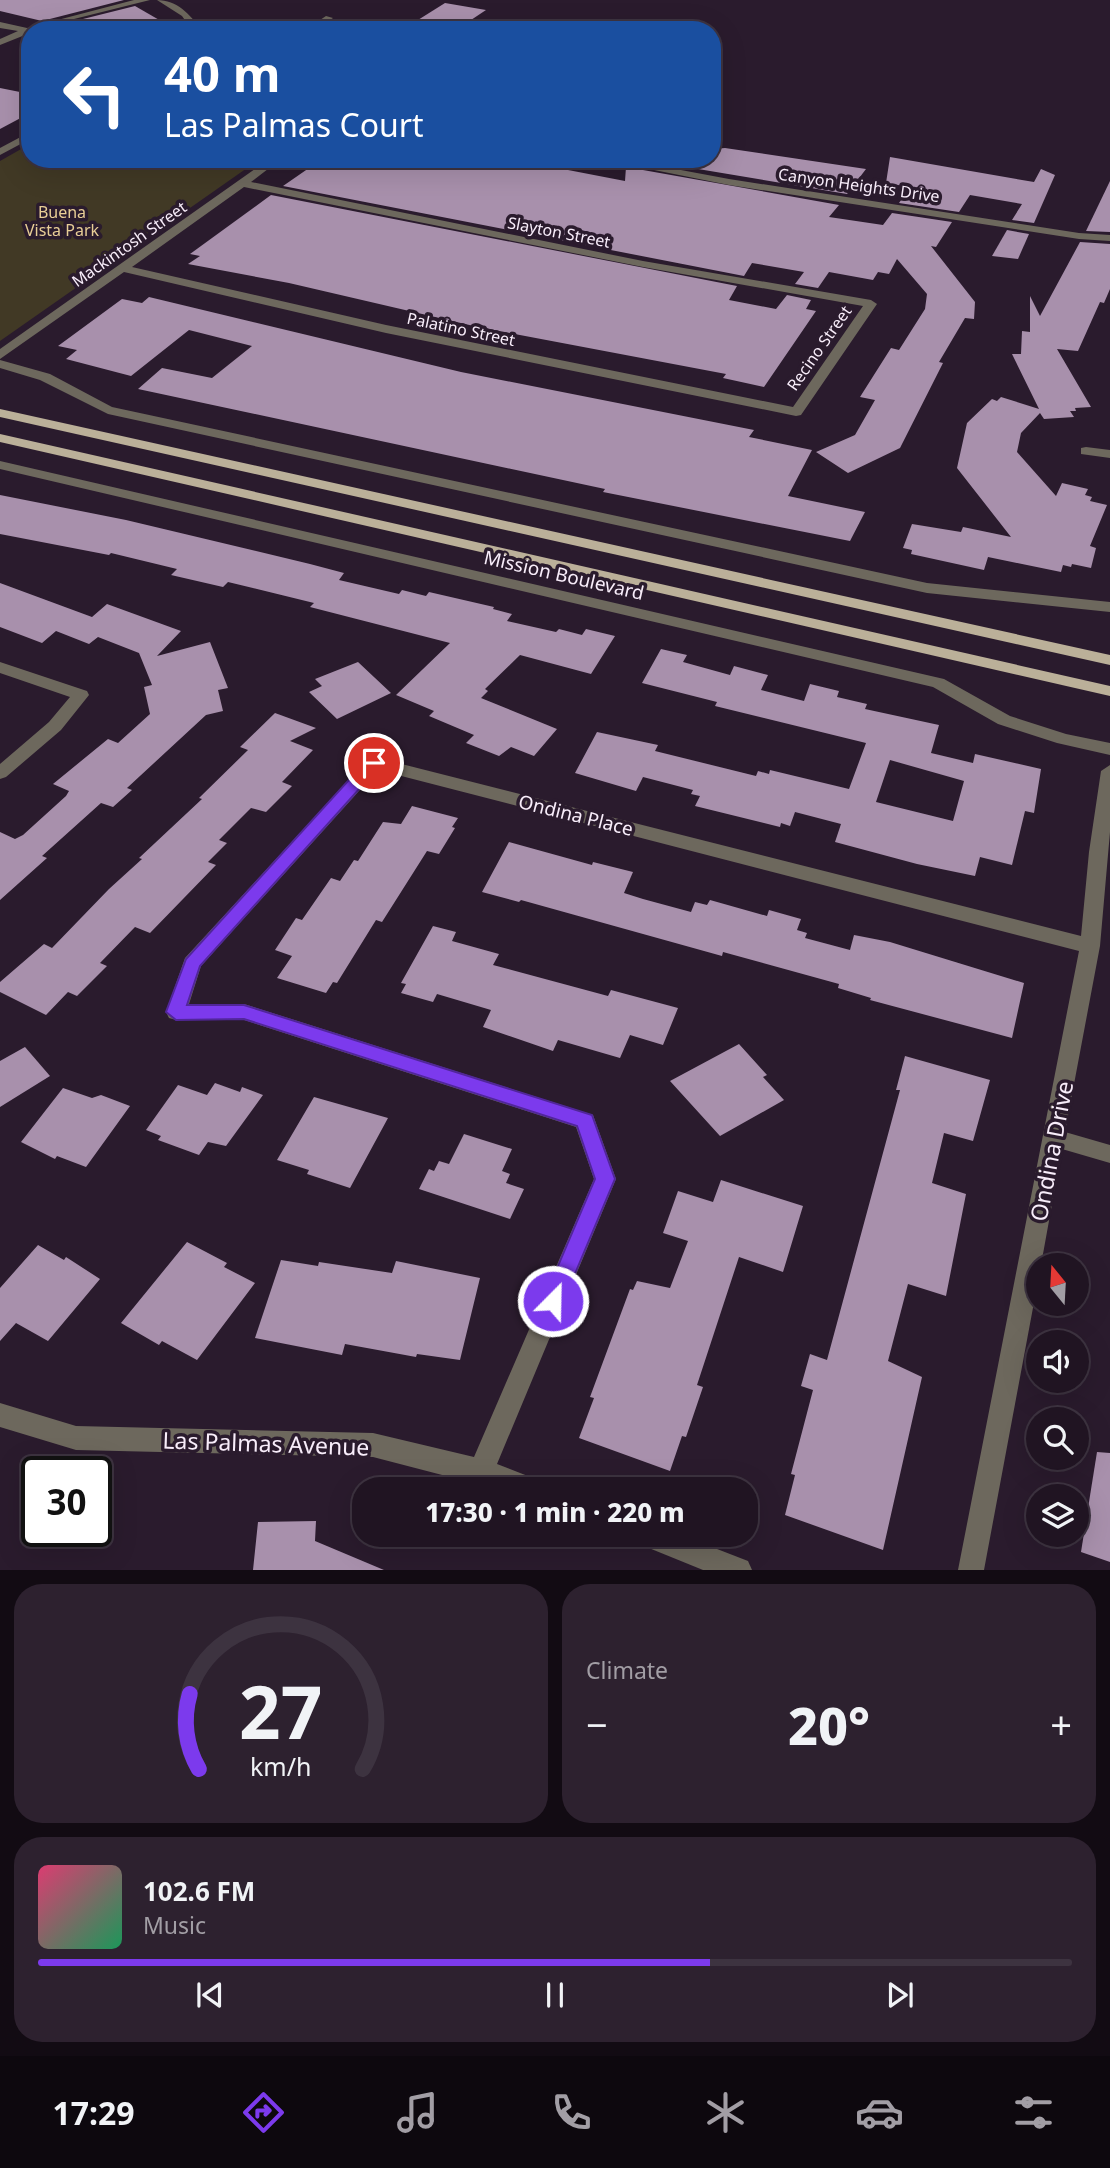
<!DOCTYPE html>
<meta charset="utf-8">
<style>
body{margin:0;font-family:"Noto Sans",sans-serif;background:#2d212f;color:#f1f3f6;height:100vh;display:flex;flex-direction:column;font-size:26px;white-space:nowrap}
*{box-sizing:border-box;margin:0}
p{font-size:23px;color:#a29ea5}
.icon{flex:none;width:38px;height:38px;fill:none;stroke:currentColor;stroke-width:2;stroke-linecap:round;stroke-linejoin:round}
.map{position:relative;height:1570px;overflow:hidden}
.side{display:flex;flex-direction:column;gap:14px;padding:14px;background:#120b13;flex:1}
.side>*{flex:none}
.guide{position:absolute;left:21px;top:21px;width:700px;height:147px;border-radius:28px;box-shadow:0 7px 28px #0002,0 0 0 2px #3d3340;background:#1a4fa0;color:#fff;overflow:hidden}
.needle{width:46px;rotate:342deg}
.tools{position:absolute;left:1026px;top:1253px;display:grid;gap:14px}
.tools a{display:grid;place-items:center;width:63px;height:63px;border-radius:50%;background:#201422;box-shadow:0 7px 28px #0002,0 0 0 2px #3d3340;font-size:35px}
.speed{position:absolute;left:21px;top:1456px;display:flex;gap:14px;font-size:35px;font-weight:700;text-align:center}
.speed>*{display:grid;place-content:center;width:91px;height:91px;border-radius:50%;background:#201422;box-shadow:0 7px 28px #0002,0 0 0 2px #3d3340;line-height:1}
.speed .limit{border:4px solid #111;border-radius:10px;background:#fff;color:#111}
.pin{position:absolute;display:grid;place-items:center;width:60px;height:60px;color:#fff;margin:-30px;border:4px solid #fff;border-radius:50%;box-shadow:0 2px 7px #0007}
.me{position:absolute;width:77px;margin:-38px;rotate:23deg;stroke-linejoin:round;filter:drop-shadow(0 0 5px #0008)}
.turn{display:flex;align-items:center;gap:24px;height:147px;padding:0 28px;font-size:32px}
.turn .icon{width:91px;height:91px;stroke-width:2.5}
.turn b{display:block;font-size:49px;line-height:60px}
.big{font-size:52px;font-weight:800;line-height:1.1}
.side .card{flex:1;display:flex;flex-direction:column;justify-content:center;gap:10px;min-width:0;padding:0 24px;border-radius:28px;background:#2d212f}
.side .dial{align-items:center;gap:0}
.dial svg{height:182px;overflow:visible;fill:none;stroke:#3d3340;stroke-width:7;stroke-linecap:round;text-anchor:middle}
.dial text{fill:#f1f3f6;stroke:none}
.song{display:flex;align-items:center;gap:21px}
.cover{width:84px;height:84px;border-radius:10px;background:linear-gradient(135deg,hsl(340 70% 55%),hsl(150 70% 35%))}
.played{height:7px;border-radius:4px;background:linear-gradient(90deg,#7c3aed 65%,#3d3340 65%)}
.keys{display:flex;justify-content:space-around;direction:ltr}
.heat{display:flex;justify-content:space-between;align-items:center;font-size:38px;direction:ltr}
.side .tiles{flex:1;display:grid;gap:14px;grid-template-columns:1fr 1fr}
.card:last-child{grid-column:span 2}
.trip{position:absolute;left:352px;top:1477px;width:406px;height:70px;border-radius:28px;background:#201422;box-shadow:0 7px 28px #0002,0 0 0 2px #3d3340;font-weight:800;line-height:70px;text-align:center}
.tabs{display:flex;height:112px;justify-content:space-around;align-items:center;background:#0d080e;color:#a29ea5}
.tabs .icon{width:49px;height:49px}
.tabs .on{color:#7c3aed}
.tabs b{font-size:32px;color:#f1f3f6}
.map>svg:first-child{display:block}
</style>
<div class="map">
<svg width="1110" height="1570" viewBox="0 0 1110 1570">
<rect width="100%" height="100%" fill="#2a1b2d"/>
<polygon fill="#413925" points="30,144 30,159 260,159 0,341 0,161"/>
<g fill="#a890ac" fill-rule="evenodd">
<polygon points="0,0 124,0 42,21 0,11"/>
<polygon points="445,3 486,10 456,30 402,30"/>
<polygon points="135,6 161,21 122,30 78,30 59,25"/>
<polygon points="0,88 30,94 30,113 0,129"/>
<polygon points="725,148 866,169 847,194 638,159 712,159 714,149"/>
<polygon points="890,157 1034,182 1041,169 1055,175 1034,223 1012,220 1022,204 970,195 959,212 899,203 910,187 886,183"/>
<polygon points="322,159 511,159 625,181 626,167 839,205 829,217 883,225 892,213 952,222 936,247 931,246 975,302 974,319 965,318 939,362 943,363 900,448 848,473 816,452 855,435 875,400 860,397 891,348 899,350 925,309 927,294 897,259 889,274 878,272 873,280 829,272 818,288 795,284 804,272 752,263 744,276 283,186"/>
<polygon points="1110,181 1110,232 1086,231"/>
<polygon points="271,195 737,286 729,300 776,309 787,295 811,300 806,309 816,311 764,387 723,378 726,374 478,327 289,283 188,264 200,256 190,254"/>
<polygon points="1007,230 1029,234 1018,259 992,256"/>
<polygon points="1080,242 1110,244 1110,289 1104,303 1100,302 1078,351 1057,349 1091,407 1075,408 1076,411 1070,411 1074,417 1044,419 1040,413 1021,433 1017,452 1056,496 1062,483 1088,489 1085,495 1092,497 1090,501 1107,505 1090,546 1096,548 1091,568 1072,564 1071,567 1063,565 1061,572 988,557 984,570 911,554 912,550 903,548 912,524 961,532 963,527 1011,537 957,468 967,423 992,399 997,401 1001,397 1039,409 1012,354 1021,354 1022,331 1030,332 1030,296 1040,316"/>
<polygon points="149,297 461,372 754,430 749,437 812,450 788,496 865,512 850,541 603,492 605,489 138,389 162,368 212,378 252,346 189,330 131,376 66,359 77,350 58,346 122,299 142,303"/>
<polygon points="0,495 126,520 310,564 344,573 339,580 399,594 402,590 426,596 429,592 494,607 493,609 512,614 507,621 556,632 559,629 582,635 586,629 615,636 591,674 520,655 485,689 488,691 481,698 557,729 534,756 511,747 499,756 466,743 474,735 429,716 434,711 396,695 450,643 310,607 314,603 228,582 223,587 171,575 177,569 111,553 109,555 0,534"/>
<polygon points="0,583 92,617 107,604 181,631 157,656 210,642 228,688 218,690 223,711 206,715 127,788 132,790 113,807 101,803 42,856 47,858 0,900 0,832 15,839 23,835 66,796 69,791 53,784 108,739 118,743 150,714 144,687 152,685 139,653 98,637 89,644 56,631 42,643 0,627"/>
<path d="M 661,649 L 687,655 L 683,662 L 730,675 L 734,666 L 768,675 L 761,690 L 804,701 L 810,684 L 839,691 L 837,697 L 867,704 L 865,709 L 939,725 L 931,753 L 973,763 L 975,754 L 1041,769 L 1034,813 L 1025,811 L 1012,865 L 980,857 L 975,876 L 917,864 L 835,842 L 841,824 L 795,812 L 790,826 L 781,823 L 780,827 L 695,806 L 700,796 L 691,794 L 693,790 L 643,777 L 636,791 L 575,773 L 597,732 L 658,745 L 655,751 L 756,776 L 758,771 L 769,774 L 770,770 L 849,789 L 866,743 L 715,706 L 717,702 L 642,683 ZM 890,760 L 964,781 L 953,821 L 876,802 Z"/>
<polygon points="358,662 391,693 337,719 309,692 322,686 315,679"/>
<polygon points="275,713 316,728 290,741 313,750 282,782 292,786 266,812 251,808 219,840 227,843 208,862 216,865 150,933 135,927 100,963 107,966 77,996 68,992 46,1015 0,992 0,982 44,944 52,948 109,889 142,859 139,858 202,799 199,798 248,750 240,747"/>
<polygon points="412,806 458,818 452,827 455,828 439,854 427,851 382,922 376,920 337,983 333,982 326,993 277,978 292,956 275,950 296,918 302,920 331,878 340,881 354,860 358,861 383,822 401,824"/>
<polygon points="509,842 592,865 593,862 633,872 624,893 643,899 691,912 695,902 707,905 710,900 767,916 769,910 801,919 797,930 807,933 805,938 850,950 854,935 890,942 1024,983 1012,1038 870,1000 871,998 838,988 839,984 723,952 722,956 521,900 519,902 482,892"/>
<polygon points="433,926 456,932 452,941 499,954 493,965 608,996 611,990 678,1008 663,1045 630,1035 620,1058 558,1040 553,1051 483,1027 491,1010 437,994 433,1002 401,993 406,984 401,983"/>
<polygon points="739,1044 767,1075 763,1077 784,1100 720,1136 670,1081"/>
<polygon points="25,1047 50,1076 0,1107 0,1061"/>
<polygon points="905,1056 990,1080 973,1141 944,1133 932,1183 966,1194 946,1296 908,1284 888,1361 922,1377 883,1550 785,1515 795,1475 791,1474 813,1390 801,1386 810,1354 827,1360 900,1090 896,1090"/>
<polygon points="215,1083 240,1092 242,1087 263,1095 226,1146 208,1142 199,1155 158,1140 161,1136 146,1130 178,1085 207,1095"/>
<polygon points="63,1088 92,1098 101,1095 130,1106 86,1167 57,1156 55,1159 21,1142"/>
<polygon points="314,1097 388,1118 350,1188 307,1174 309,1170 277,1160"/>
<polygon points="464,1134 512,1149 502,1171 510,1174 506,1183 524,1189 510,1219 419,1189 429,1169 434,1171 439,1161 449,1164"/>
<polygon points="721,1180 803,1206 783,1272 739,1257 697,1385 703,1387 686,1437 682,1436 670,1471 579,1438 594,1398 590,1397 630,1289 633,1290 637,1281 670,1288 688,1241 663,1233 678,1191 713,1202"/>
<polygon points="187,1242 227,1263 224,1267 255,1283 197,1360 162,1341 159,1345 121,1323"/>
<polygon points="38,1245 64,1260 66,1257 100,1279 48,1341 16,1323 0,1341 0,1288"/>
<polygon points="281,1260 318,1266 319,1262 392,1273 396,1261 480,1278 460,1360 417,1354 416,1357 345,1344 342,1355 255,1338"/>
<polygon points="1097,1452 1110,1453 1110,1562 1081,1552"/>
<polygon points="316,1521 315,1541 384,1570 253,1570 258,1522"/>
</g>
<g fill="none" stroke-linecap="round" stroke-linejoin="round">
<g fill="#6d685d" fill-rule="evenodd">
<polygon points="134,0 150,0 30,30 30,33 0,45 0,39 18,31 0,28 0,22 27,28"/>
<path d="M 157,0 C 177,0 190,14 201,30 L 192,30 L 182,16 Z"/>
<polygon points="326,16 333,18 316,30 305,30"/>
<polygon points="30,132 30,139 0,155 0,148"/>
<path d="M 269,159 L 281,159 L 251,182 L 643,261 L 871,300 L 877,304 L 801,415 L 796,416 L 386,333 L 124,272 L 0,359 L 0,349 ZM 244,187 L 643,267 L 863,306 L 793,407 L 386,325 L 132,267 Z"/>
<polygon points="599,159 622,159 729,179 1079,233 1110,235 1110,241 1079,239 729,185"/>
<polygon points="0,360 50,374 112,407 927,583 1110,602 1110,612 927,593 108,414 40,380 0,368"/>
<polygon points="1086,447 1110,450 1110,458 1081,454 1081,448"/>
<polygon points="0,461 944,679 1010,716 1066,734 1110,743 1110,755 1057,743 998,724 933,687 0,469"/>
<polygon points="0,662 87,691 89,695 61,730 6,777 0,779 0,764 49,722 70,697 0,673"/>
<polygon points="374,757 1081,936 1089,852 1101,771 1110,765 1110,832 1100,946 1065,1132 1110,1145 1110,1163 1062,1149 1041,1265 1038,1265 1038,1281 984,1570 958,1570 1079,951 378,770 201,966 189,1004 244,1004 593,1115 616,1179 497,1464 538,1480 542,1489 496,1489 373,1457 76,1450 0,1427 0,1403 76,1426 373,1433 474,1457 594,1179 576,1127 244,1020 176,1020 169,1018 166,1012 185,958 368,759"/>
<polygon points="635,1535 681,1535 748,1561 752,1570 703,1570 639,1544"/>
</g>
<g fill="#bbb099" fill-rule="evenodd">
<polygon points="0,409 1110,655 1110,665 0,417"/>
<polygon points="0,434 1110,686 1110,696 0,442"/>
</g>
</g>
<polygon fill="#7c3aed" stroke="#51269a" stroke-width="2" points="374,758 382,763 379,767 200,966 187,1005 244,1005 592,1115 615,1179 561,1307 553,1310 546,1307 543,1301 595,1179 577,1126 244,1019 176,1020 166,1012 186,959 368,759"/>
<g text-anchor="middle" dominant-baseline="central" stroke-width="7" stroke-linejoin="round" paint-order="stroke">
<g font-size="16" fill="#f8edfa" stroke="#2a1b2d">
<text transform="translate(859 185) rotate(8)">Canyon Heights Drive</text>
<text transform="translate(559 232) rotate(11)">Slayton Street</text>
<text transform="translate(129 244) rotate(-35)">Mackintosh Street</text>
<text transform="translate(461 329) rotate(12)">Palatino Street</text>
<text transform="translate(819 348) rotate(-55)">Recino Street</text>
</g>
<g font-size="16" fill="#e8ce96" stroke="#2a1b2d">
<text x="62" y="212">Buena<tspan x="62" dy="18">Vista Park</tspan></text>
</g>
<g font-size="19" fill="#f8edfa" stroke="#2a1b2d">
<text transform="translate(564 575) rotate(13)">Mission Boulevard</text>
<text transform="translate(576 815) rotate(14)">Ondina Place</text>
</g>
<g font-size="23" fill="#f8edfa" stroke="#2a1b2d">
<text transform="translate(1051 1151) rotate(-79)">Ondina Drive</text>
<text transform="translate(266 1443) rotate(2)">Las Palmas Avenue</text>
</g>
</g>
</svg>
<div class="tools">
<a><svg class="needle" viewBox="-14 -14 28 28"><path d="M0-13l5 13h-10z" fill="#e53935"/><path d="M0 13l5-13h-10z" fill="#a29ea5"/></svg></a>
<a><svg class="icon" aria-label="sound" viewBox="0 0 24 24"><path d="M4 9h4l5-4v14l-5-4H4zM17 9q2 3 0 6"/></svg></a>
<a><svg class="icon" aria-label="search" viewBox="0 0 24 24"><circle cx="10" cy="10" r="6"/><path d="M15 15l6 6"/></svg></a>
<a><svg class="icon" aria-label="layers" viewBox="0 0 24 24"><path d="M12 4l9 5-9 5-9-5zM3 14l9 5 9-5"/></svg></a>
</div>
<div class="speed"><div class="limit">30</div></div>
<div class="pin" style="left:374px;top:763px;background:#d93025"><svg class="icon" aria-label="arrive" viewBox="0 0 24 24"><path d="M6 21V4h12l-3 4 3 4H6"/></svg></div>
<svg class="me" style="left:553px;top:1301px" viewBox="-20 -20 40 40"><circle r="17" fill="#7c3aed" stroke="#fff" stroke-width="3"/><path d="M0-11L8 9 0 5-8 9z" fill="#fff"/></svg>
<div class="trip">17:30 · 1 min · 220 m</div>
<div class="guide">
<div class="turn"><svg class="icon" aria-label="left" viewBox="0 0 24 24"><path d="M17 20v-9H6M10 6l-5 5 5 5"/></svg><div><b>40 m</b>Las Palmas Court</div></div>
</div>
</div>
<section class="side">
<div class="tiles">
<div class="card dial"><svg viewBox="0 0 100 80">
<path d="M14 69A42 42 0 1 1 86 69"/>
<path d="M14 69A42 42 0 0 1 10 36" stroke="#7c3aed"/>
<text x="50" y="56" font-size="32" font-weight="700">27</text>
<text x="50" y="72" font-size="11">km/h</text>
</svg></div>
<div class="card"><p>Climate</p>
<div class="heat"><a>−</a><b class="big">20°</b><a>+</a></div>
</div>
<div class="card">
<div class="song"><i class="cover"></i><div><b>102.6 FM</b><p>Music</p></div></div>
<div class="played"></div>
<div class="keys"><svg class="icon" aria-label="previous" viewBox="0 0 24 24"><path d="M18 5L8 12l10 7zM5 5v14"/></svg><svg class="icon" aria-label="pause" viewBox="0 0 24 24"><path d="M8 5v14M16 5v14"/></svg><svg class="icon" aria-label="next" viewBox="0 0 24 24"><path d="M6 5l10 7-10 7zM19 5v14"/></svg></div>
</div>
</div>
</section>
<nav class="tabs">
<b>17:29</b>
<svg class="icon on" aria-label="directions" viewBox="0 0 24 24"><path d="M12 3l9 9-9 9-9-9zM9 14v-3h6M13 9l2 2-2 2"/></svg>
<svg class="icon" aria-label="music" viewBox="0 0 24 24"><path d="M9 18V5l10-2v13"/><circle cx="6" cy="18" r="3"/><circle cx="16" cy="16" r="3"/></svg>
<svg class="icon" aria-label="phone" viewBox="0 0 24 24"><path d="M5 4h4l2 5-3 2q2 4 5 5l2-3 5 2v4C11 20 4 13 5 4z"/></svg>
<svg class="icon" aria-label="climate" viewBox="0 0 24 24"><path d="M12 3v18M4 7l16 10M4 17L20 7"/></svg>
<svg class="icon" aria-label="car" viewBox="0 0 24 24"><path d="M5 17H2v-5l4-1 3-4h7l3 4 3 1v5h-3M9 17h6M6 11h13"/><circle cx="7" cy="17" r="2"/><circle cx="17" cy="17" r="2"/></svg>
<svg class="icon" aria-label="filters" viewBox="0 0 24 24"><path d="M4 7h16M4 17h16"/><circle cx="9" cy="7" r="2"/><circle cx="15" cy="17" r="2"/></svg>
</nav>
